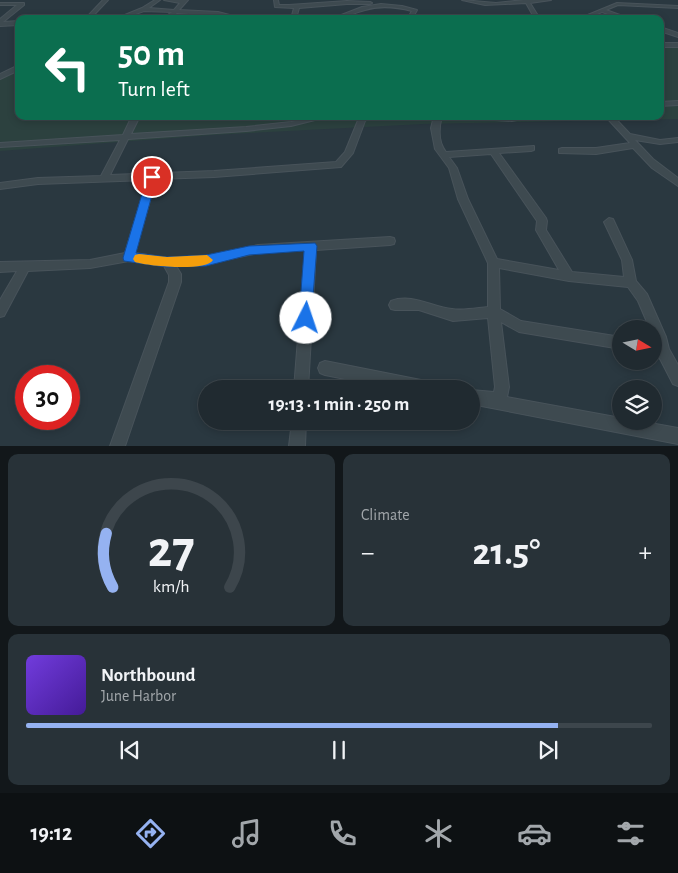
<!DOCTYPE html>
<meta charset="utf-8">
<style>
body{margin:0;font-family:"Alegreya Sans",sans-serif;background:#283238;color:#f1f3f6;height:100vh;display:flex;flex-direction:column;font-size:19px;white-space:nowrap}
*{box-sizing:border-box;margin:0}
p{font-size:16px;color:#a2a7ab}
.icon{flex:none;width:28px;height:28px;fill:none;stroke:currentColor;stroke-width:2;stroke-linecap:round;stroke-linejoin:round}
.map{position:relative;height:446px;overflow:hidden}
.panel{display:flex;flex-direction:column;gap:8px;padding:8px;background:#12171a;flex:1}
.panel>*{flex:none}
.top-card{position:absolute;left:15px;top:15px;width:649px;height:105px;border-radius:10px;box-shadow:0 2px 8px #0003,0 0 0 1px #3d464c;background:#0b6e4f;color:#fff;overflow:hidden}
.needle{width:32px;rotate:100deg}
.controls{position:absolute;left:612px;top:320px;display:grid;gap:10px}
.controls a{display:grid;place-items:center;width:50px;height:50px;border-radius:50%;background:#202a30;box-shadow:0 2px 8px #0003,0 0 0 1px #3d464c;font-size:25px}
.speed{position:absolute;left:15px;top:365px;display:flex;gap:10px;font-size:25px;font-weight:700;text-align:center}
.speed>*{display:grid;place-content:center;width:65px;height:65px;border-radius:50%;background:#202a30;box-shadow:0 2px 8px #0003,0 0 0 1px #3d464c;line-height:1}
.speed .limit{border:8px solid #d22;background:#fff;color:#111}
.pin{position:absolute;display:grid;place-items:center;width:42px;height:42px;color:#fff;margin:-21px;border:2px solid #fff;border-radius:50%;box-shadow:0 1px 5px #0007}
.me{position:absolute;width:55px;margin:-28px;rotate:4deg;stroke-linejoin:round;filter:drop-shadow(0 0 4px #0008)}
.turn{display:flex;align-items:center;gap:18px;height:105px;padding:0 20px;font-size:22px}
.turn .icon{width:65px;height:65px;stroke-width:2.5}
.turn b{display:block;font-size:35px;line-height:42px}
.big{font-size:38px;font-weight:600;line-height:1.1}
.panel .widget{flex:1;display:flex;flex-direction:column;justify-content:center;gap:8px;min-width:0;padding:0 18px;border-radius:10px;background:#283238}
.panel .dial{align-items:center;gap:0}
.dial svg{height:130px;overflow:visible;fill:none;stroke:#3d464c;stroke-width:7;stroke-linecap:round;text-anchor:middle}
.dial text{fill:#f1f3f6;stroke:none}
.song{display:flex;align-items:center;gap:15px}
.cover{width:60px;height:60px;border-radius:8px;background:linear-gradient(135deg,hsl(260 70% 55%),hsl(260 70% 35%))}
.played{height:5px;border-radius:2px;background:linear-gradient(90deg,#95b2f1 85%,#3d464c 85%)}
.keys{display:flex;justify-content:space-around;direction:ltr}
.heat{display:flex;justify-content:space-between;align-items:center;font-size:28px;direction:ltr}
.panel .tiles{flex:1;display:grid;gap:8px;grid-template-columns:1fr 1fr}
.widget:last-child{grid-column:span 2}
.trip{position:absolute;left:198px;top:380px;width:282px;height:50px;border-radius:25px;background:#202a30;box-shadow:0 2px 8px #0003,0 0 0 1px #3d464c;font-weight:600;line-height:50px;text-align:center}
.tabs{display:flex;height:80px;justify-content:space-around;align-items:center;background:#0d1113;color:#a2a7ab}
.tabs .icon{width:35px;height:35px}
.tabs .on{color:#95b2f1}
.tabs b{font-size:22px;color:#f1f3f6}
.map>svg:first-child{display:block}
</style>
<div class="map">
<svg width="678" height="446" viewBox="0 0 678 446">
<rect width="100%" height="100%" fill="#2a3840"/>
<polygon fill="#2c413f" points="678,43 678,119 423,124 212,135 0,151 0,74 19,73 19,116 660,116 660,44"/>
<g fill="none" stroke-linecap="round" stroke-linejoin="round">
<defs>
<g id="minor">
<polygon points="103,0 108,0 90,19 57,19 86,18"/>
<polygon points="155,0 160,0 149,8 174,10 180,3 164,0 188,0 179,10 218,12 245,19 177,13 169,19 162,19 172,12 144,11 122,19 115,19 142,8"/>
<polygon points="274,0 278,0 279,5 289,5 347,1 370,2 372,3 370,4 347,4 299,8 296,19 291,19 294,8 275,7"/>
<polygon points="462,0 496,3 524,0 551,0 530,3 540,19 535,19 526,3 485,5"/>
<polygon points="0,3 24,3 24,5 3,22 19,21 19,25 0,26 0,19 17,5 0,5"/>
<polygon points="617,3 678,6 678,8 618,5 606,10 631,19 623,19 602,12 585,19 578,19"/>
<path d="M 381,4 L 402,6 L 417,10 L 412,19 L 407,19 L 412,11 C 396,7 381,5 365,10 C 353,13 343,19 331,19 L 362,7 Z"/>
<polygon points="660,27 678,33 678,37 660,31"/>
<rect x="660" y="43" width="18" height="4"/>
<polygon points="19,65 19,70 0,79 0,74"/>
<polygon points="678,101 678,105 660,106 660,102"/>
<polygon points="132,116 140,116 131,134 246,127 291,122 316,116 331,116 291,126 246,131 128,139 110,175 214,171 336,162 345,152 359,118 362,116 371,116 365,121 353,153 341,167 214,177 156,179 135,253 167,258 206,256 258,245 390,237 394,238 395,241 394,244 390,245 316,250 308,389 294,389 305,250 258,253 206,264 176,266 181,274 181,282 125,446 110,446 169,282 169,275 164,266 129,261 90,268 28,271 4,316 0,317 0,300 17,271 0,272 0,262 90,260 125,253 147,180 38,184 0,189 0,183 38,178 101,176 120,140 0,147 0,143 123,135"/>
<path d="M 434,116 L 442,116 C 439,127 438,142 446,152 L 534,146 L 534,150 L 531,151 L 499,153 L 546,218 L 547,221 L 546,230 L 572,272 L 624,277 L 622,260 L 604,222 L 609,218 L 613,219 L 632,260 L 636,281 L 647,294 L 666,337 L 669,349 L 678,365 L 678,386 L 673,384 L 656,351 L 654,329 L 650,329 L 638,301 L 628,287 L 569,281 L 499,268 L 500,309 L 521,321 L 621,337 L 621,349 L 519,332 L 501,322 L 509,387 L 507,397 L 621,418 L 621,421 L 639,421 L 678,428 L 678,444 L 471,404 L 471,390 L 494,392 L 495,387 L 488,318 L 453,321 L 419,310 L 395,310 L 391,309 L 389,305 L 391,301 C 412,293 432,307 452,309 C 463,311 477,308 488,307 L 488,263 L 458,199 L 449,168 L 435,149 L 431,128 ZM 491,154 L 537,221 L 536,230 L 559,270 L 497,259 L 468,199 L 457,168 L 449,157 Z"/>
<polygon points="460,116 537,116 512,121 464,118"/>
<polygon points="605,116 613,116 630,134 660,140 678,138 678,142 660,144 635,140 653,159 678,178 678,186 652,168 633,148 596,154 559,153 559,149 562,148 596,148 630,143"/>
<polygon points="325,361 431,382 436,384 438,389 395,389 325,375 320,373 318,368 320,363"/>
<polygon points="292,421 306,421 305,446 289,446"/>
</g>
</defs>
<use href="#minor" stroke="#48535a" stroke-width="2"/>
<use href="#minor" fill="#3e4a50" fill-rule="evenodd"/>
</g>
<polygon fill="#1a73e8" stroke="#114b97" points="152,173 157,177 136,253 167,257 206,255 249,246 315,243 317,246 311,322 306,324 301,322 299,318 304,251 249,255 206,266 167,267 124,261 123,258 147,177"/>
<path fill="#f59e0b" d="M 139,254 L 167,257 L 207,255 L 213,260 C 207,272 147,266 135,262 L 133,259 L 135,255 Z"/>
</svg>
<div class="controls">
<a><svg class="needle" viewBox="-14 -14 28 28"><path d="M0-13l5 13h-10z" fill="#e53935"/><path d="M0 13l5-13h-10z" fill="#a2a7ab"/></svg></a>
<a><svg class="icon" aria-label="layers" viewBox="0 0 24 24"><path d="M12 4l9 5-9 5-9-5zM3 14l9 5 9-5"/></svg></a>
</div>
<div class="speed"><div class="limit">30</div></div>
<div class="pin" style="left:152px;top:177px;background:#d93025"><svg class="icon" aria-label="arrive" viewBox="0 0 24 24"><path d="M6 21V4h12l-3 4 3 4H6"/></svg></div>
<svg class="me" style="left:306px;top:318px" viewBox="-20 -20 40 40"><circle r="19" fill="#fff"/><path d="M0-13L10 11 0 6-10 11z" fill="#1a73e8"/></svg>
<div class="trip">19:13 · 1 min · 250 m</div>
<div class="top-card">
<div class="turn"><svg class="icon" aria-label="left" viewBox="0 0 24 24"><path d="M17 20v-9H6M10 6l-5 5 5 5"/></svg><div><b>50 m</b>Turn left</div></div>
</div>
</div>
<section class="panel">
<div class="tiles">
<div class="widget dial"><svg viewBox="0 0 100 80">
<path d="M14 69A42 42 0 1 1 86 69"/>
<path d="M14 69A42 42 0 0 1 10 36" stroke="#95b2f1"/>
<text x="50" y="56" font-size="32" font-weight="700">27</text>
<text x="50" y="72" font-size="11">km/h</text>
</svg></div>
<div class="widget"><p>Climate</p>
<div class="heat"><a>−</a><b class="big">21.5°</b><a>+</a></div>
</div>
<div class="widget">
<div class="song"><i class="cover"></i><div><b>Northbound</b><p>June Harbor</p></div></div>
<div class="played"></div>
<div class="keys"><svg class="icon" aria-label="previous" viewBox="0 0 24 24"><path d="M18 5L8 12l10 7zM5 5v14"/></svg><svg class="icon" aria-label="pause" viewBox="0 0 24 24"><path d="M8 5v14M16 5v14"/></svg><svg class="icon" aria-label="next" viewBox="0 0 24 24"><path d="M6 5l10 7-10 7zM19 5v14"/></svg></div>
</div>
</div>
</section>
<nav class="tabs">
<b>19:12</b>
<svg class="icon on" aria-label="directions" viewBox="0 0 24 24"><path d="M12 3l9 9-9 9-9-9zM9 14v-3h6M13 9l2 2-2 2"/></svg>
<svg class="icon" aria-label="music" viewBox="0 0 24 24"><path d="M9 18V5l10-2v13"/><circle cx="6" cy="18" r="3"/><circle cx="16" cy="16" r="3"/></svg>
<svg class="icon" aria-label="phone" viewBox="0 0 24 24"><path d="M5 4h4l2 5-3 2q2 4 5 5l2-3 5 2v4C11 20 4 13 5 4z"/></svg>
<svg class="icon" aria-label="climate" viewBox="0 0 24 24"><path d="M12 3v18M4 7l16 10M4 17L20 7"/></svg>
<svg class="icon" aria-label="car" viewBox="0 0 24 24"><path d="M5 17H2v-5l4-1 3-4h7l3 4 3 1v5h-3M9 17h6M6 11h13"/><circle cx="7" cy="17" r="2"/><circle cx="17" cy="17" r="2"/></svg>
<svg class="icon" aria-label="filters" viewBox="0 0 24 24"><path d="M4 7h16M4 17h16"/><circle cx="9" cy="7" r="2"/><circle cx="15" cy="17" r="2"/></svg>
</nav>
